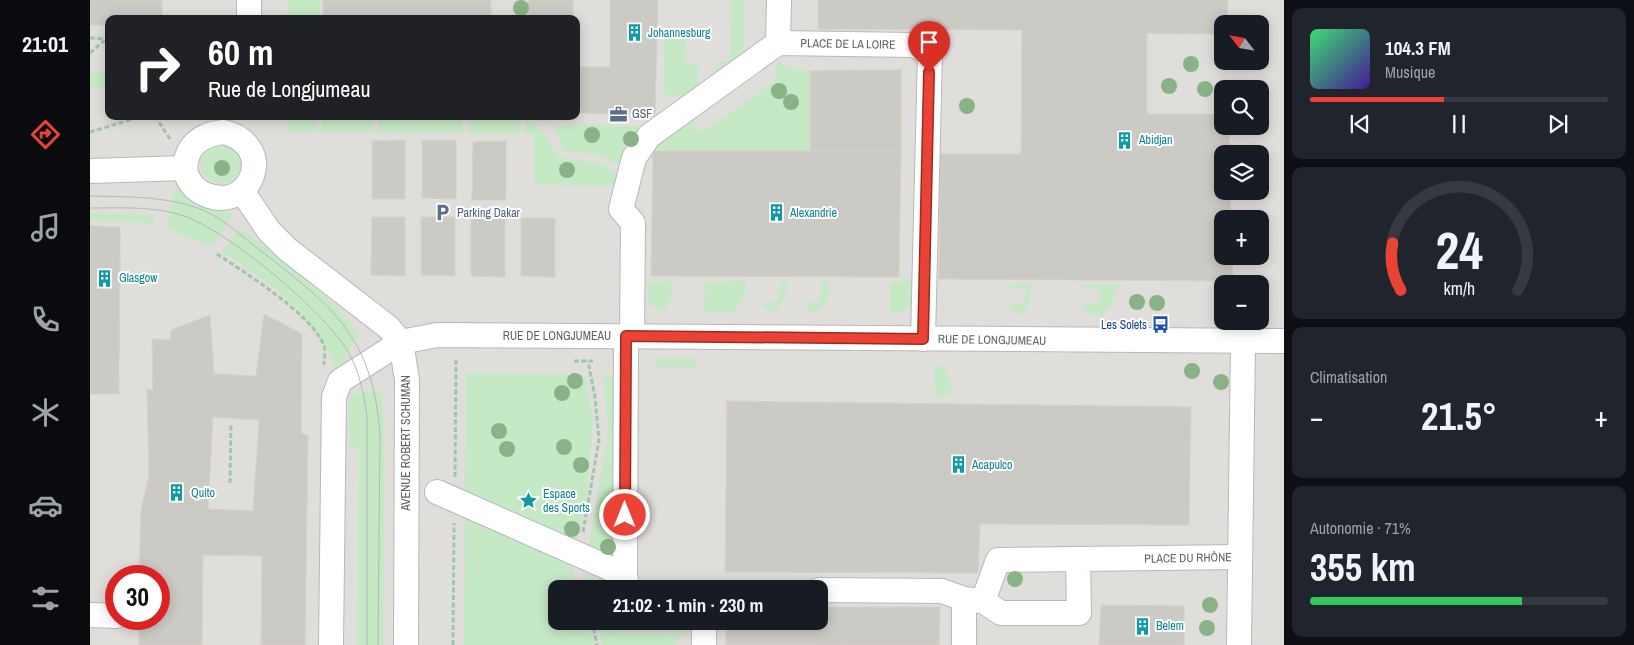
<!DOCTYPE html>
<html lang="fr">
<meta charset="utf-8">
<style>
body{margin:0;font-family:"Archivo Narrow",sans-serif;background:#20242c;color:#f1f3f6;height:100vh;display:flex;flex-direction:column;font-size:19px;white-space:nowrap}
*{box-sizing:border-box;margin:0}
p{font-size:16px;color:#9ea1a6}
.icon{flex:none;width:28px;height:28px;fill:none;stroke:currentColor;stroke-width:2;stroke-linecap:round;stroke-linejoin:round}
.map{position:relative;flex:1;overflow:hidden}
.details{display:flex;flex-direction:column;gap:8px;padding:8px;background:#0d0f14;width:350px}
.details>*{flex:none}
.banner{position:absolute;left:15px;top:15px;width:475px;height:105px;border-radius:10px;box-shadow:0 2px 12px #0003;background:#202124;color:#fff;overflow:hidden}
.needle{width:32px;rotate:301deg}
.tools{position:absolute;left:1124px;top:15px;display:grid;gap:10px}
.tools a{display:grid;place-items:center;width:55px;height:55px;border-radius:10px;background:#171b24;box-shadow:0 2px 12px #0003;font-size:25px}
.speed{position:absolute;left:15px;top:565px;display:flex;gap:10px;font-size:25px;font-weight:700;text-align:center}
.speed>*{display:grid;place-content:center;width:65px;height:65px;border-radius:50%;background:#171b24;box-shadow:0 2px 12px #0003;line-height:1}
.speed .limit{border:8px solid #d22;background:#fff;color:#111}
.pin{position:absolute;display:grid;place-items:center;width:42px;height:42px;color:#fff;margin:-51px -21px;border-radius:50% 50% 50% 0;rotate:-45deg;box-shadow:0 0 5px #0007}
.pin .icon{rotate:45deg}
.me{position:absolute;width:55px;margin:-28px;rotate:0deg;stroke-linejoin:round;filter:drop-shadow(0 0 4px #0008)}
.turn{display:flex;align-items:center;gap:18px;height:105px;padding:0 20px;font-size:22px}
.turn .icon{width:65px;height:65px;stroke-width:2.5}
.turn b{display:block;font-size:35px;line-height:42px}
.big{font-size:38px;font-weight:700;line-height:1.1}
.details .widget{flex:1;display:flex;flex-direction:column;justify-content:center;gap:8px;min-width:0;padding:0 18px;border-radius:10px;background:#20242c}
.details .dial{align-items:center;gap:0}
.dial svg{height:130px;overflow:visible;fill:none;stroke:#363941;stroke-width:7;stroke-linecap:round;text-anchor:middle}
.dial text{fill:#f1f3f6;stroke:none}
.song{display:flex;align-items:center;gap:15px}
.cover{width:60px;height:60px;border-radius:8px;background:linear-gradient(135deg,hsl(140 70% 55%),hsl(260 70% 35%))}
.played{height:5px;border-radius:2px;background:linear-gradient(90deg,#ea4335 45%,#363941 45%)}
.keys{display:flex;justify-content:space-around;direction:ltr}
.heat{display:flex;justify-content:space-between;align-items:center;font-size:28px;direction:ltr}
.charge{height:8px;border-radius:4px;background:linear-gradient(90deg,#34c759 71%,#363941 0)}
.trip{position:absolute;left:458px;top:580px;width:280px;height:50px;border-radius:10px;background:#171b24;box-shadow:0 2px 12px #0003;font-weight:700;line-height:50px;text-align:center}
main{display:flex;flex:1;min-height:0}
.tab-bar{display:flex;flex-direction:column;width:90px;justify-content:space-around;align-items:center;background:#090b0e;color:#9ea1a6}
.tab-bar .icon{width:35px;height:35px}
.tab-bar .current{color:#ea4335}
.tab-bar b{font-size:22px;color:#f1f3f6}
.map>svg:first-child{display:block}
</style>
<main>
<nav class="tab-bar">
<b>21:01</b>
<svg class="icon current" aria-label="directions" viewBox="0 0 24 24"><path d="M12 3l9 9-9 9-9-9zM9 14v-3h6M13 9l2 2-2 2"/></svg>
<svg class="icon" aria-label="music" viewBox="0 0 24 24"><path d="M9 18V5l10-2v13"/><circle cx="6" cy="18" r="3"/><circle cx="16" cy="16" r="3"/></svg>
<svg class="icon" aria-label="phone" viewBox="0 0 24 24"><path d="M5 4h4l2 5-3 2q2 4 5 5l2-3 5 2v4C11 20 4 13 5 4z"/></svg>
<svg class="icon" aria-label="climate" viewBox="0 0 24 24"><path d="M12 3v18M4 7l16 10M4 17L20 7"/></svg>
<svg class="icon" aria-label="car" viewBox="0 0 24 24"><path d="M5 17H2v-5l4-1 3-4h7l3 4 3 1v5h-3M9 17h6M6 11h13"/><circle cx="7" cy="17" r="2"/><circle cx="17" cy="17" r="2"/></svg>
<svg class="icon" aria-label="filters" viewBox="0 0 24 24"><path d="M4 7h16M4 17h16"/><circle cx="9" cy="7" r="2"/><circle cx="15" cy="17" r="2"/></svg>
</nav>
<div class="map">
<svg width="1194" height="645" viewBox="0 0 1194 645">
<rect width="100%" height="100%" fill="#f1efe8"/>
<path fill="#e0deda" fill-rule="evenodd" d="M 0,0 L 1194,0 L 1194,645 L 0,645 ZM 19,19 L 486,19 L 486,116 L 19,116 ZM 1132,24 L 1170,24 L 1170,61 L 1132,61 ZM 1132,89 L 1170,89 L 1170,126 L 1132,126 ZM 1132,154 L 1170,154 L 1170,191 L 1132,191 ZM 1132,219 L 1170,219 L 1170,256 L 1132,256 ZM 1132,284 L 1170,284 L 1170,321 L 1132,321 ZM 26,576 L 69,576 L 69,619 L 26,619 ZM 466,589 L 729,589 L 729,621 L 466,621 Z"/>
<g fill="#c5e8c5">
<polygon points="199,0 230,0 230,19 193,19 193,14 199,13"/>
<polygon points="641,0 654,0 653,55 628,75 626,62 640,61"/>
<polygon points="575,29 596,29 595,64 609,65 607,89 594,97 574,94"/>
<polygon points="687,60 700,68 720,71 720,152 563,151 565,143 606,109 604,130 615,131 684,82"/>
<polygon points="19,72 19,87 0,87 0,73"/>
<polygon points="198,116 225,116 226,132 199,132"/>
<polygon points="232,116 282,116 281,132 231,132"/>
<polygon points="288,116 372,117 373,133 288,133"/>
<polygon points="379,117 429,118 429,134 379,133"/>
<polygon points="435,118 452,131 468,157 514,165 532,180 528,186 444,185 444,134 436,134"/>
<polygon points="466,125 562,126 537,167 524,163 512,155 475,151 467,134"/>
<circle cx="131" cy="163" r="20"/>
<polygon points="85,187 122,207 142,214 122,247 77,228"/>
<polygon points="0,213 65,215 63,224 50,222 0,221"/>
<path d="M 150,228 C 192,261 240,291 269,337 L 254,355 L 258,364 L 246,371 C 226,314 181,283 132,252 Z"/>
<path d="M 812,274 L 825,287 C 823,303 821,312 803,314 L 800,311 L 800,282 L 812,282 Z"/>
<polygon points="582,281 581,298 574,311 568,310 559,304 559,282"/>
<polygon points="656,281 655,294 643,312 614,312 616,282"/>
<path d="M 690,282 L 698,282 C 698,291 692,303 687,311 L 677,310 L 673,306 L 673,302 L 689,301 Z"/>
<polygon points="732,282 740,282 737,299 727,311 720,312 714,305 714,302 730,302"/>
<polygon points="920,284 943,285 938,307 932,315 920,309 919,304 935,304 935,289 920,288"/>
<path d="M 994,284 L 1027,284 C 1025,300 1021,312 1005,316 L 993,309 L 995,304 L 1009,304 L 1010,289 L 993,289 Z"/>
<polygon points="566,358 604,358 608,367 565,367"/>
<path d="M 846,363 C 858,368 863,384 860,396 L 845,396 L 844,365 Z"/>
<polygon points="376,373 494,375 503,421 496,500 482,564 486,589 466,589 466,621 496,621 504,645 374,645"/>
<polygon points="529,375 528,564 498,552 518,435 514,376"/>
<polygon points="290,389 295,429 293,645 267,645 269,450 259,446 259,395"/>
<polygon points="494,572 526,585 526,589 499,589"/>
<polygon points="507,621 527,621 527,633 586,634 586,621 596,621 600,626 583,645 512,645"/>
</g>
<g fill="#cccac5" stroke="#d6d1c6" fill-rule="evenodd">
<polygon points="0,0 72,0 72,19 19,19 19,25 0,25"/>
<rect x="233" y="0" width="168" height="19"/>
<rect x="438" y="0" width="45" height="19"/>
<polygon points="520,0 568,0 565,114 486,113 486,67 520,67"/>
<polygon points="728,0 1138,0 1137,24 1132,24 1132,34 1057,33 1057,114 1132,114 1132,126 1139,126 1140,154 1132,154 1132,191 1140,191 1141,219 1132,219 1132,256 1142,256 1143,281 849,279 850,154 931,154 932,30 728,29"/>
<polygon points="811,70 811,151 720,152 720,71"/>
<polygon points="315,140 315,199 282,199 282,141"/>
<polygon points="332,140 366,140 366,199 332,198"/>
<polygon points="416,141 416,200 382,200 383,142"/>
<polygon points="563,151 811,151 809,277 561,276"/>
<polygon points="282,217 315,217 315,276 281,275"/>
<polygon points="331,217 365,217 365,276 331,275"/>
<polygon points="381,218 415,218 415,277 381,276"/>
<polygon points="431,218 465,218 465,277 431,276"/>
<polygon points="0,226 10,226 3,233"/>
<polygon points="0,226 15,227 30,242 29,314 0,314"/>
<polygon points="10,226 15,227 30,242 29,379 14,394 0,394 0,229 3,233"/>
<polygon points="15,227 30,227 30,242"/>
<path d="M 174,314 L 212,334 L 211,433 L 218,436 L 215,645 L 171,645 L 172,556 L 113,555 L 112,645 L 49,645 L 49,629 L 55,629 L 55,619 L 69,619 L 69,576 L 49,576 L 51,510 L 59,475 L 57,389 L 63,391 L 62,339 L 80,340 L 81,330 L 120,315 L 124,374 L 166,376 ZM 123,417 L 169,420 L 163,511 L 118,509 Z"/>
<polygon points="29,379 29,394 14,394"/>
<polygon points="637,401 1101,407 1099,525 890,524 888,573 635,572"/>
<polygon points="1011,605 1094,606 1094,645 1009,645"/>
<polygon points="729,607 850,607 849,645 756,645 729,616"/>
<polygon points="729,616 756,645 636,645 636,621 729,621"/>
</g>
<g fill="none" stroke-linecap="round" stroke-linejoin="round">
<defs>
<g id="minor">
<polyline points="159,19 159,0"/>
<polyline points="688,43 689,0"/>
<path d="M 133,132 C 153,136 170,153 162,176 C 146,219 77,192 100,150 C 107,138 119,134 133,132 Z"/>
<polyline points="0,171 95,168"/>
<polyline points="152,191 179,231 197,249 298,327 311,342 317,380 316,645"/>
<polyline points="536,336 535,575 537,589"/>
<polyline points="542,336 543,223 531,209 544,158 559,136 688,43 823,45 840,53 833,339"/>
<polyline points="347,492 535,575"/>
<polyline points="988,559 989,613 911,613 893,601 908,560 1150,557"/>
<polyline points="729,590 852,591 874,599 893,601"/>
<polyline points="0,615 26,616"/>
<polyline points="614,621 614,645"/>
<polyline points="241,645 244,397 250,381 311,342 347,335 1194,341"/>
<polyline points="874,645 874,599"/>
<polyline points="1149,645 1153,342"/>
</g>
</defs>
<use href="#minor" stroke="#b5b8bc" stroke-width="26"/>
<g stroke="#9cc7a9" stroke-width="3" stroke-dasharray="5 2.5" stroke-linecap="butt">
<polyline points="0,38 19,39"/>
<polyline points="0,53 16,39"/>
<polyline points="65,116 80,139"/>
<polyline points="0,132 52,116"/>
<path d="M 127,254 C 154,272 223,315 234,346 C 236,351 234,359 234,365"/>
<polyline points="484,361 503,361"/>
<polyline points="365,477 366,358"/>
<polyline points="140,483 141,423"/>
<polyline points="493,532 509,440 505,397 498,361"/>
<polyline points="491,580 494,589"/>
<polyline points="502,621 507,645"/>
<polyline points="363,645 364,523"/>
</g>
<use href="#minor" stroke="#fff" stroke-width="24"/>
<g stroke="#b6b7b8" stroke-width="1">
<path d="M 0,196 C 35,197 71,196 105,207 C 130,215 151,236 171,251 C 243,307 282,336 290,433 L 288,645"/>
<path d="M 0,208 C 30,208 62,206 91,215 C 135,228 238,314 260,355 C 270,374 274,395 277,417 L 277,645"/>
</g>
</g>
<g fill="#89b387">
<circle cx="431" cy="8" r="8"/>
<circle cx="1101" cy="64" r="8"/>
<circle cx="1079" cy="86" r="8"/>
<circle cx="1115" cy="89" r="8"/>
<circle cx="689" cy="91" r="8"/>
<circle cx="701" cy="102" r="8"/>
<circle cx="877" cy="106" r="8"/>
<circle cx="502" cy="135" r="8"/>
<circle cx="541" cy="139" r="8"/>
<circle cx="132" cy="168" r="8"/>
<circle cx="477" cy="170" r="8"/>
<circle cx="1047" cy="302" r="8"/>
<circle cx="1067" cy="303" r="8"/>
<circle cx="1102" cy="371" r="8"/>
<circle cx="485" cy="381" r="8"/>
<circle cx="1131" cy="382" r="8"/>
<circle cx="472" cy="393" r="8"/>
<circle cx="409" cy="431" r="8"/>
<circle cx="474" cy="447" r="8"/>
<circle cx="417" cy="449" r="8"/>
<circle cx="491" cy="465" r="8"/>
<circle cx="482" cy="529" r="8"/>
<circle cx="518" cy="547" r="8"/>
<circle cx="925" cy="579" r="8"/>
<circle cx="1120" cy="605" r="8"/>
<circle cx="1117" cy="628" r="8"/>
</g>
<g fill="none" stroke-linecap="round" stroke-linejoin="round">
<defs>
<polyline id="route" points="535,515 536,336 833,339 839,72"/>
</defs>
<use href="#route" stroke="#982c22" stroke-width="12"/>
<use href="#route" stroke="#ea4335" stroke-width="9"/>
</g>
<defs>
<symbol id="building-bare" viewBox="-9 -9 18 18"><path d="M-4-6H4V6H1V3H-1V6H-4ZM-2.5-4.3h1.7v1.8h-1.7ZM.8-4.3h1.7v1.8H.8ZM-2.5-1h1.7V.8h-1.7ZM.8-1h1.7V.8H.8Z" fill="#0f9aa8" stroke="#fff" stroke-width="2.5" paint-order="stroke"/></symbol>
<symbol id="office-bare" viewBox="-9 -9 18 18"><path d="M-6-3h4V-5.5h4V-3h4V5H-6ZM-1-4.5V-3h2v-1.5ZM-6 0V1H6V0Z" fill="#5c6f8a" stroke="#fff" stroke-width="2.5" paint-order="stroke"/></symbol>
<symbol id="parking-bare" viewBox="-9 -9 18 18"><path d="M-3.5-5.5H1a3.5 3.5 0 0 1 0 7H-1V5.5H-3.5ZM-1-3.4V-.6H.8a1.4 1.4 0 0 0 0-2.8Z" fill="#5c6f8a" stroke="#fff" stroke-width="2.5" paint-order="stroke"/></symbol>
<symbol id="bus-bare" viewBox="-9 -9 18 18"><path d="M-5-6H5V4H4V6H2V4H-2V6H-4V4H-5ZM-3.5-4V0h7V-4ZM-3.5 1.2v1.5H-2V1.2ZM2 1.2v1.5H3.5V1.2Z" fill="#1a4fb4" stroke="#fff" stroke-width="2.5" paint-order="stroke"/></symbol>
<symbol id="sight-bare" viewBox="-9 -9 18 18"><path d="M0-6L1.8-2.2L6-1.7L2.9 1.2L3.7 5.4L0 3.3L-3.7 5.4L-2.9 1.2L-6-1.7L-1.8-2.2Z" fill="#0f9aa8" stroke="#fff" stroke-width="2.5" paint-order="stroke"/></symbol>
</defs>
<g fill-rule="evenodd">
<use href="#building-bare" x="532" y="20" width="25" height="25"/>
<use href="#office-bare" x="516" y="102" width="25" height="25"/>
<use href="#building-bare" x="1022" y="128" width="25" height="25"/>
<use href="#parking-bare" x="340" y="200" width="25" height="25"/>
<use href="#building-bare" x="674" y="200" width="25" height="25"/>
<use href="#building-bare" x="2" y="266" width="25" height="25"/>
<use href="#bus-bare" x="1058" y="312" width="25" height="25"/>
<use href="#building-bare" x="856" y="452" width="25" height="25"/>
<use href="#building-bare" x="74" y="480" width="25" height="25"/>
<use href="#sight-bare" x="426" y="488" width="25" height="25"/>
<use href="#building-bare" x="1040" y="614" width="25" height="25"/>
</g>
<g text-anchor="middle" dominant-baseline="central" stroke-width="4" stroke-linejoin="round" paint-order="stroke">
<g font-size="12" fill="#0d838f" stroke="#fff" text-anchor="start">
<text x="558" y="33">Johannesburg</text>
<text x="1049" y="140">Abidjan</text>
<text x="700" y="213">Alexandrie</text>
<text x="29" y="278">Glasgow</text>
<text x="882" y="465">Acapulco</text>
<text x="101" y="493">Quito</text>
<text x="453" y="494">Espace<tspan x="453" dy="14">des Sports</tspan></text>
<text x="1066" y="626">Belem</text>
</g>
<g font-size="12" fill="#5f6368" stroke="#fff">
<text transform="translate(758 44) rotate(1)">PLACE DE LA LOIRE</text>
<text x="467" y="336">RUE DE LONGJUMEAU</text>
<text transform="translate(902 340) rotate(1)">RUE DE LONGJUMEAU</text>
<text transform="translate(316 443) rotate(-90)">AVENUE ROBERT SCHUMAN</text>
<text transform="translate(1098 558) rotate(-1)">PLACE DU RHÔNE</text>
</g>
<g font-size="12" fill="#4e5e75" stroke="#fff" text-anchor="start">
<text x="542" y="114">GSF</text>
<text x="367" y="213">Parking Dakar</text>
</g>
<g font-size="12" fill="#164399" stroke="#fff" text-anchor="end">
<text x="1057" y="325">Les Solets</text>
</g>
</g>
</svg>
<div class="tools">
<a><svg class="needle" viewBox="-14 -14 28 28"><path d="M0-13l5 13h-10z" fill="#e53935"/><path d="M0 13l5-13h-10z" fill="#9ea1a6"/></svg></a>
<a><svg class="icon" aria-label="search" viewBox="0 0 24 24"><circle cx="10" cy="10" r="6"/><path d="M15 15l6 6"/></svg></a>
<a><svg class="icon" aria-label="layers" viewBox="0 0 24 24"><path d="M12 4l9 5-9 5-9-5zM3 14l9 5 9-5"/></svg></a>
<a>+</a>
<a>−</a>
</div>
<div class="speed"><div class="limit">30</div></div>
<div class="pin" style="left:839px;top:72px;background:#d93025"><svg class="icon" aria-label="arrive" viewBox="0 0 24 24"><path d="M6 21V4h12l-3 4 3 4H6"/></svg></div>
<svg class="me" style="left:535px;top:515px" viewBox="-20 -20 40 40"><circle r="17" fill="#ea4335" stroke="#fff" stroke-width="3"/><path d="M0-11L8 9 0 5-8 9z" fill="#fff"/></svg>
<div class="trip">21:02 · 1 min · 230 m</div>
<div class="banner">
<div class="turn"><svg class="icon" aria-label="right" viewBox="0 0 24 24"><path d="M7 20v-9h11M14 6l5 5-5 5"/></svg><div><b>60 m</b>Rue de Longjumeau</div></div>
</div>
</div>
<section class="details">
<div class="widget">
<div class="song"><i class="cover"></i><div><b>104.3 FM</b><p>Musique</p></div></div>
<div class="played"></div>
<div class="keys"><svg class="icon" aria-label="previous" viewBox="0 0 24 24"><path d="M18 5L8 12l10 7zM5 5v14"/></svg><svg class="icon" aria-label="pause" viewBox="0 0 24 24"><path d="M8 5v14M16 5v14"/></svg><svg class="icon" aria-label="next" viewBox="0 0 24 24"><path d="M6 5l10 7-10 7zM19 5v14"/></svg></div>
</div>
<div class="widget dial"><svg viewBox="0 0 100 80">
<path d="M14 69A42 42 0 1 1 86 69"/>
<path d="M14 69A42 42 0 0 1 9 40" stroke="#ea4335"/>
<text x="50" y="56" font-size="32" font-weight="700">24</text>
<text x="50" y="72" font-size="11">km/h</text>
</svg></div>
<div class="widget"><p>Climatisation</p>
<div class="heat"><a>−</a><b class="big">21.5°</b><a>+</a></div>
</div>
<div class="widget"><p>Autonomie · 71%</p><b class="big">355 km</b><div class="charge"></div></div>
</section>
</main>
